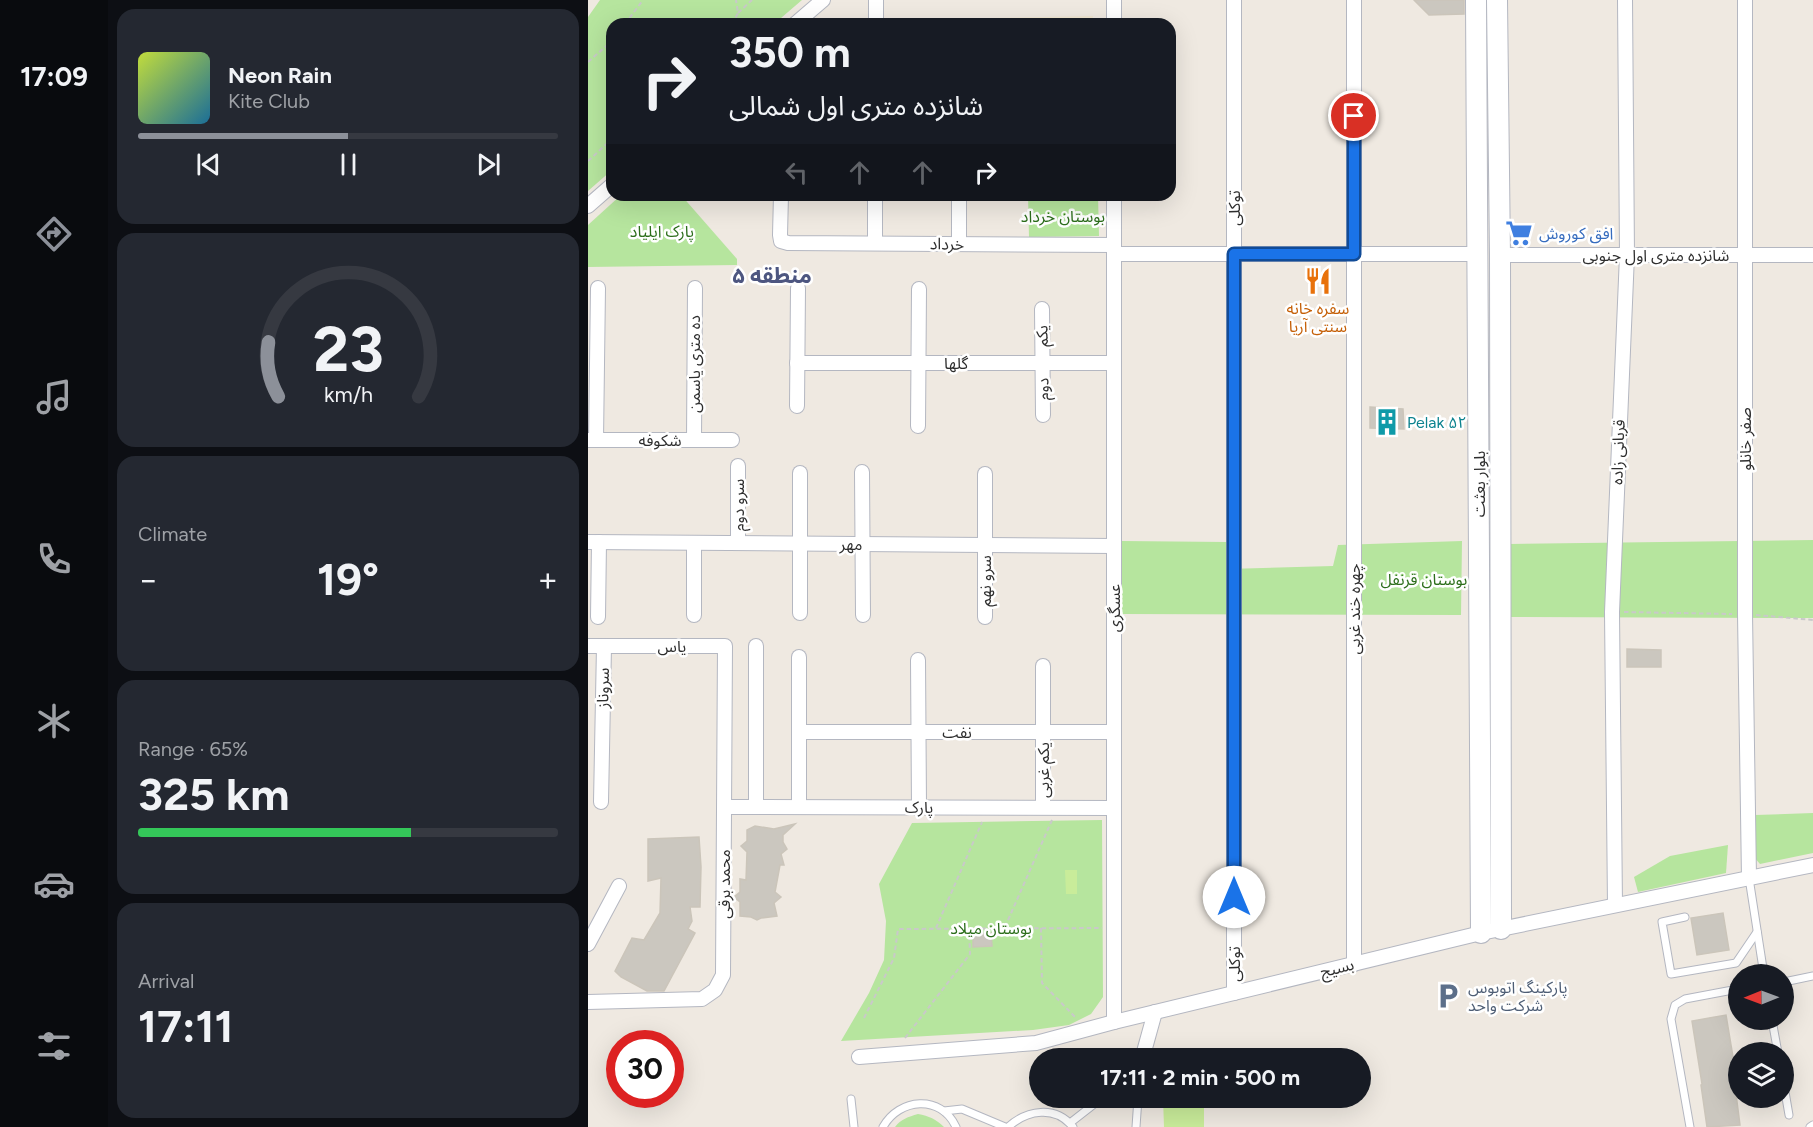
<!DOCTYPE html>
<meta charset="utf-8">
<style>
body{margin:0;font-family:Figtree,"Noto Sans Arabic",sans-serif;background:#242831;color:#f1f3f6;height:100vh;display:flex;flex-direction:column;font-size:22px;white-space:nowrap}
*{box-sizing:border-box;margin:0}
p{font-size:20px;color:#9ea1a6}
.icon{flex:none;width:33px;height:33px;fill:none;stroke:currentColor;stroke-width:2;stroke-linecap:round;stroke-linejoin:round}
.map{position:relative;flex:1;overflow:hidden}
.drawer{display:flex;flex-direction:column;gap:9px;padding:9px;background:#0d0f14;width:480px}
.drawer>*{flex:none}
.hud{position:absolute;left:18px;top:18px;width:570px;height:183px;border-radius:18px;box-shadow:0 6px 24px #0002;background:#171b24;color:#f1f3f6;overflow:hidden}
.needle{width:39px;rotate:269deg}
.tools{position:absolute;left:1140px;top:964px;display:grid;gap:12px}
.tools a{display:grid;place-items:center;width:66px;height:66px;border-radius:50%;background:#171b24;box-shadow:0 6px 24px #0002;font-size:30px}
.speed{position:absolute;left:18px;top:1030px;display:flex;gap:12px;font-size:30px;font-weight:700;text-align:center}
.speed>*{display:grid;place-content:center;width:78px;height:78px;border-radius:50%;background:#171b24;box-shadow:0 6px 24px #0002;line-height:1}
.speed .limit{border:9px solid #d22;background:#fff;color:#111}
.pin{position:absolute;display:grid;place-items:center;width:51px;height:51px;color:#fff;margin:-26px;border:3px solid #fff;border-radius:50%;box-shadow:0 2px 6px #0007}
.me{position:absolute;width:66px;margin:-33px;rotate:0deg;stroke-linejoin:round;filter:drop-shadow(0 0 4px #0008)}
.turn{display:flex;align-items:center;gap:21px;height:126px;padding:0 24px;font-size:27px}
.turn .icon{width:78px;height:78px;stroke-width:2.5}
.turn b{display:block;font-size:42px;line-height:51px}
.lanes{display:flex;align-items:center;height:57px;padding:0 24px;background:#0003;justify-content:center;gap:30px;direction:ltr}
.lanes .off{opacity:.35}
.big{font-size:45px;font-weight:700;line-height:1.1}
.drawer .card{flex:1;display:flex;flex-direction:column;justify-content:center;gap:9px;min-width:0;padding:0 21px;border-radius:18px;background:#242831}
.drawer .dial{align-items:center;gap:0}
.dial svg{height:156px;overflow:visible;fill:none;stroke:#363941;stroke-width:7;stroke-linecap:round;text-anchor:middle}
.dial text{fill:#f1f3f6;stroke:none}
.song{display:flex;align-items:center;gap:18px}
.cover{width:72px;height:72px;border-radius:9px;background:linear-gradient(135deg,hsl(70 70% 55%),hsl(200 70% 35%))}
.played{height:6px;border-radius:3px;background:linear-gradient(90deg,#8c9099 50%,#363941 50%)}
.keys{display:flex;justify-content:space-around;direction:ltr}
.heat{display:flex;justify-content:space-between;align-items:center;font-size:33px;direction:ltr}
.charge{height:9px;border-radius:4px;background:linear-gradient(90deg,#34c759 65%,#363941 0)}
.trip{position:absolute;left:441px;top:1048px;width:342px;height:60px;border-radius:30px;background:#171b24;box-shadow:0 6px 24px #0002;font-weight:700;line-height:60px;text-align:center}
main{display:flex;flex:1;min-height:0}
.menu{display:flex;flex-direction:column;width:108px;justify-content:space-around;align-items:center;background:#090b0e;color:#9ea1a6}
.menu .icon{width:42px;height:42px}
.menu .current{color:#8c9099}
.menu b{font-size:27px;color:#f1f3f6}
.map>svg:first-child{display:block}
</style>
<main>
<nav class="menu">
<b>17:09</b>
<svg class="icon current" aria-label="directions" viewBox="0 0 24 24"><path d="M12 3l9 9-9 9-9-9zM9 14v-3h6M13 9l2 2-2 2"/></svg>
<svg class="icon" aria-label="music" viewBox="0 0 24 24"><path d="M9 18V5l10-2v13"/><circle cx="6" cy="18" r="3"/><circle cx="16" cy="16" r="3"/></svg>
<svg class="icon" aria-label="phone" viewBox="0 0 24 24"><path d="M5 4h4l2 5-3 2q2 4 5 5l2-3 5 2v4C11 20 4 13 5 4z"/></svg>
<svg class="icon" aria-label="climate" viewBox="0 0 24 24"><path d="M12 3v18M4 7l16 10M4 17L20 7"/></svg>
<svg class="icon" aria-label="car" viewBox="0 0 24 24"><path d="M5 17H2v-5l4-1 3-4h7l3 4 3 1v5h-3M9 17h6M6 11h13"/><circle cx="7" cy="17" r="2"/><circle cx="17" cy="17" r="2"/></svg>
<svg class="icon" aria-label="filters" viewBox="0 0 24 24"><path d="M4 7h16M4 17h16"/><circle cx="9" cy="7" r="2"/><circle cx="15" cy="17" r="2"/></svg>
</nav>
<section class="drawer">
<div class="card">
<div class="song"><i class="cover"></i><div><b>Neon Rain</b><p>Kite Club</p></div></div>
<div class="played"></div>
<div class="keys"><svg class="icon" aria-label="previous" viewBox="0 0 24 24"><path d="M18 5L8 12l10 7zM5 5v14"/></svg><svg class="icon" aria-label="pause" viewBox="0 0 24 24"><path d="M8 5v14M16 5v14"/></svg><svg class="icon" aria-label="next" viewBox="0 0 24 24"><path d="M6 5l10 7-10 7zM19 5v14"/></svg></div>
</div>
<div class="card dial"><svg viewBox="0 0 100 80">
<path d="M14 69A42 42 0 1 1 86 69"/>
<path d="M14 69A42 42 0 0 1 9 41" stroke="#8c9099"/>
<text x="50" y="56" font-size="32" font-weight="700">23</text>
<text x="50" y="72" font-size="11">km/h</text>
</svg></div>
<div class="card"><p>Climate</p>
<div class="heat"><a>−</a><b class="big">19°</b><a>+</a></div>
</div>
<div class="card"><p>Range · 65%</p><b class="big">325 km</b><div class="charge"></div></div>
<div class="card"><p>Arrival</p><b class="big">17:11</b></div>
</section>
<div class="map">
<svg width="1225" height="1127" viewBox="0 0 1225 1127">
<rect width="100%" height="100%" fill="#efe9e1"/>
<polygon fill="#f0e6d1" points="505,16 505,24 344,24 344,19"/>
<g fill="#b6e59e">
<polygon points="12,0 214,0 186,24 24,24 24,170 0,191 0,17"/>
<polygon points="33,195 93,195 149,259 149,265 0,267 0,225"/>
<polygon points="440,195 510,195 511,236 441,237"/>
<polygon points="1225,540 1225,618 921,617 921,544"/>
<polygon points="534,541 638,542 639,569 745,566 750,545 874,541 873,615 534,614"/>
<polygon points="1225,813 1225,853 1172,864 1165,856 1167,815"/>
<polygon points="514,820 515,997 503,1014 481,1025 445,1030 253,1041 281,993 296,960 298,921 291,884 324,823"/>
<polygon points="1140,845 1138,873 1050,892 1046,877 1082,856"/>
<path d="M 330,1114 C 341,1116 348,1119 356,1127 L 307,1127 C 313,1119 320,1117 330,1114 Z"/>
</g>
<g fill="#c9ec9a">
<polygon points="477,870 489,870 489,894 478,894"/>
<polygon points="575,1098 616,1098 616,1127 576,1127"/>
</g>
<g fill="#cbc7bf" stroke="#cbc5ba" stroke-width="1.5">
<polygon points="826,0 876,0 876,14 841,15"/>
<polygon points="782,407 815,409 816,429 782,428"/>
<polygon points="1039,649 1073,650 1073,667 1039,667"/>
<polygon points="207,824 195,835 195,842 199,849 193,854 196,865 192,865 187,892 193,897 186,903 189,916 173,918 169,920 163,917 152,916 152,902 146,897 152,892 152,879 158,880 159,852 153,846 159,841 159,830 167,826 186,829"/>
<polygon points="111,837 113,867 112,907 102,907 104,921 100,929 107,933 76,991 59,991 33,977 27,971 44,938 56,940 72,913 73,878 60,881 60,839"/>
<polygon points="1135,913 1141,950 1109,955 1103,918"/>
<polygon points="403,933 404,946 385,947 385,934"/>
<polygon points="1138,1015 1146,1063 1144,1063 1152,1125 1119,1127 1113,1085 1114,1084 1104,1021"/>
</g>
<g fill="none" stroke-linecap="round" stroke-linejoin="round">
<defs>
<g id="lane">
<polyline points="1161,878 1176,975"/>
<polyline points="1097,917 1074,922 1083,974 1148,963 1169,932"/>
<polyline points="1196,982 1225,976"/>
<polyline points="1184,1020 1190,1053"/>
<polyline points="1196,1086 1201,1115"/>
<polyline points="263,1099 266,1127"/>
<polyline points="356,1111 374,1109 417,1127"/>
<polyline points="482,1123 514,1098"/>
<path d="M 295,1127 C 311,1098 353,1094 368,1127"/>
<path d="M 420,1127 C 439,1110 467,1105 485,1127"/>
<polyline points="548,1127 550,1098"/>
<polyline points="1102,1127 1083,1019 1087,1005 1097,999 1150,989"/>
<polyline points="1222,1127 1225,1125"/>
</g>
<g id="street">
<polyline points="288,0 288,24"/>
<polyline points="646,0 646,993"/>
<polyline points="1157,0 1157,614 1161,878"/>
<polyline points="207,24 235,0"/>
<polyline points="526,24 526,0"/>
<polyline points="193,195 192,235 193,241 200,243 526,245"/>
<polyline points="526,195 526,1022"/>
<polyline points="0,206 24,185"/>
<polyline points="287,243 287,195"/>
<polyline points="371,244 371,195"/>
<polyline points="526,254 890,254"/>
<polyline points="912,255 1225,255"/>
<polyline points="454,309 455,415"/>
<polyline points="209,363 526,363"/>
<polyline points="209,406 210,288"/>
<polyline points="330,426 331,289"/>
<polyline points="0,440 144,440"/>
<polyline points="8,440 10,288"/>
<polyline points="106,440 107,288"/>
<polyline points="150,466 150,543"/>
<polyline points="274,472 275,615"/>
<polyline points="0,542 526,546"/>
<polyline points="106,543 106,615"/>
<polyline points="212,613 212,473"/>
<polyline points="10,617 11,542"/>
<polyline points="397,617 397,474"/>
<polyline points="0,646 137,646 135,975 127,990 114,999 0,1002"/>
<polyline points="211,657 211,807"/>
<polyline points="330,660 331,807"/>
<polyline points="455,666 455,807"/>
<polyline points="211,732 526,732"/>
<polyline points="13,802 16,646"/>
<polyline points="137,807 526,808"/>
<polyline points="168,807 168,646"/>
<polyline points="1027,905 1024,612 1039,255 1037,0"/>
<polyline points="0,944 31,886"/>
<polyline points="766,964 766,0"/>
<polyline points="271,1057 448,1043 526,1022 893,933 1225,865"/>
<polyline points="554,1059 567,1012"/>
</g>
<g id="secondary">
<polyline points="888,0 893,933"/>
<polyline points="909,0 912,255 913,929"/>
</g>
</defs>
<use href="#lane" stroke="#b4b7c1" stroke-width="9"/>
<use href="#street" stroke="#b4b7c1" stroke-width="16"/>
<use href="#secondary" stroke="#b4b7c1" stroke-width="22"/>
<g stroke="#c9c9c9" stroke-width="2" stroke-dasharray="4.5 3" stroke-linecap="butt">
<polyline points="150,13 164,0"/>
<polyline points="37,24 55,0"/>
<polyline points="144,24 150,13 148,0"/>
<polyline points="0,62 24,41"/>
<polyline points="0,161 24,139"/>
<polyline points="1036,612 1144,614"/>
<polyline points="1168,615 1225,620"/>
<polyline points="417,927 464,820"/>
<polyline points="348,928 394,822"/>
<polyline points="453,928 454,983 489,1019"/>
<polyline points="276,1018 306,958 310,929 514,928"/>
<polyline points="317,1038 382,954 381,928"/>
</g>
<use href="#lane" stroke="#fff" stroke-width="7"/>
<use href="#street" stroke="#fff" stroke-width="14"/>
<use href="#secondary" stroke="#fff" stroke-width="20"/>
</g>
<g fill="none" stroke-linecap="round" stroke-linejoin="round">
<defs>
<polyline id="route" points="646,897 646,254 766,254 766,116"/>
</defs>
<use href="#route" stroke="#114b97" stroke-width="15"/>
<use href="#route" stroke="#1a73e8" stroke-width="10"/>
</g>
<defs>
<symbol id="supermarket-bare" viewBox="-9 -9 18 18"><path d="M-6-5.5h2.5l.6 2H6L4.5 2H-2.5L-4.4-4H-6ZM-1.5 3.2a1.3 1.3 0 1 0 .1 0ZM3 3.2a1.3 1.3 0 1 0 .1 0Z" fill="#3f7fe0" stroke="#fff" stroke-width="2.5" paint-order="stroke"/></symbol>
<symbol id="restaurant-bare" viewBox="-9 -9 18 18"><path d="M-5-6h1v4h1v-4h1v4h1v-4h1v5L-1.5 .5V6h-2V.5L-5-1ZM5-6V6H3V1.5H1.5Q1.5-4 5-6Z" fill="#e8710a" stroke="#fff" stroke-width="2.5" paint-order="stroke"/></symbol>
<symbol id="building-bare" viewBox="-9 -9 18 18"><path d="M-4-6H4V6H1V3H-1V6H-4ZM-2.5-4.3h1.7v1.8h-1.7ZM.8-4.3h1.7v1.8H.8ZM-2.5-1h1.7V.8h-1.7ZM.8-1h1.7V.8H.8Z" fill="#0f9aa8" stroke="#fff" stroke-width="2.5" paint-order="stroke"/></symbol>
<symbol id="parking-bare" viewBox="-9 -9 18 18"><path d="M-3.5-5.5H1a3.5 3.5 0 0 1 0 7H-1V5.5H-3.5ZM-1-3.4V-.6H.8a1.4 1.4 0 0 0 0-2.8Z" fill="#5c6f8a" stroke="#fff" stroke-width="2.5" paint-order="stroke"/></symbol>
</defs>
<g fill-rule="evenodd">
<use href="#supermarket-bare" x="912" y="214" width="38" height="38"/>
<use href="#restaurant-bare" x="711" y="262" width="38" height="38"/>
<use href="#building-bare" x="780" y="403" width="38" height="38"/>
<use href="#parking-bare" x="841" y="977" width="38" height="38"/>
</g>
<g text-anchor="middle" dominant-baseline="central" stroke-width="5" stroke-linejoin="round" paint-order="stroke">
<g font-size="16" fill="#2e2e2e" stroke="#fff">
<text transform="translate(646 208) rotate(-90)">توکلی</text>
<text transform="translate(359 244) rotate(1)">خرداد</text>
<text x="1068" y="255">شانزده متری اول جنوبی</text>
<text transform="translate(454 336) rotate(-91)">یکم</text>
<text x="368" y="363">گلها</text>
<text transform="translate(106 364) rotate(-90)">ده متری یاسمن</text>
<text transform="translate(455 389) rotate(-91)">دوم</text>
<text transform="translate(1157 439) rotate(-90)">صفر خانلو</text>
<text x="72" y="440">شکوفه</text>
<text transform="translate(1030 452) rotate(-88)">قربانی زاده</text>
<text transform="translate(891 484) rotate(-90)">بلوار بعثت</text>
<text transform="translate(150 505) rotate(-90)">سرو دوم</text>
<text x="263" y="544">مهر</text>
<text transform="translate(397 581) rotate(-90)">سرو نهم</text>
<text transform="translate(526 608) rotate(-90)">عسگری</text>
<text transform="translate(766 609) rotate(-90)">چهره خند غربی</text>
<text x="84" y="646">یاس</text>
<text transform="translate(15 688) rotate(-89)">سروناز</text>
<text x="369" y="732">نفت</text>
<text transform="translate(455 770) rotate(-90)">یکم غربی</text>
<text x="331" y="807">پارک</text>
<text transform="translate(136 884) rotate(-90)">محمد برقی</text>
<text transform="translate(646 964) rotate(-90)">توکلی</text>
<text transform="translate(749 968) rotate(-14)">بسیج</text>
</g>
<g font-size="16" fill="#2c6e1b" stroke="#fff">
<text x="475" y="216">بوستان خرداد</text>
<text x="74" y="231">پارک ایلیاد</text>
<text x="836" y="579">بوستان قرنفل</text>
<text x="403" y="928">بوستان میلاد</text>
</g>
<g font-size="16" fill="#366cbe" stroke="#fff" text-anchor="start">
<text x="951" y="233">افق کوروش</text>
</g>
<g font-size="16" fill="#c56008" stroke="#fff">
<text x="730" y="308">سفره خانه<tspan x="730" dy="18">سنتی آریا</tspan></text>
</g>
<g font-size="16" fill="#0d838f" stroke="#fff" text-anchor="start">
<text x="819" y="422">Pelak ۵۲</text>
</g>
<g font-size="16" fill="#4e5e75" stroke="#fff" text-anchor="start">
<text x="880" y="987">پارکینگ اتوبوس<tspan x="880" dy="18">شرکت واحد</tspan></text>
</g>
<g font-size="22" font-weight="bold" fill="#4d5680" stroke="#fff">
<text x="184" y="275">منطقه ۵</text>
</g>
</g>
</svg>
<div class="tools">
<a><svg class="needle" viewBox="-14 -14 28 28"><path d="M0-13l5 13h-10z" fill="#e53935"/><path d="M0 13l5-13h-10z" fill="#9ea1a6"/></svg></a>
<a><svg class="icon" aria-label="layers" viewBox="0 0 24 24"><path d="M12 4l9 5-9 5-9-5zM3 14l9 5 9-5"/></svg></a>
</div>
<div class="speed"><div class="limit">30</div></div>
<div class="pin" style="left:766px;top:116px;background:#d93025"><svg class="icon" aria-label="arrive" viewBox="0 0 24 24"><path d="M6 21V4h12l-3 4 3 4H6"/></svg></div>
<svg class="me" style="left:646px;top:897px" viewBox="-20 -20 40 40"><circle r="19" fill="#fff"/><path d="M0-13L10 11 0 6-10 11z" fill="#1a73e8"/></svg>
<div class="trip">17:11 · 2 min · 500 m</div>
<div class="hud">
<div class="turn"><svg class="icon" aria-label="right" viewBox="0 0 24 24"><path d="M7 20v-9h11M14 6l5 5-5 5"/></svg><div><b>350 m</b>شانزده متری اول شمالی</div></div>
<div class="lanes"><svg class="icon off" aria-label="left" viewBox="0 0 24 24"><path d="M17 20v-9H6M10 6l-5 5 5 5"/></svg><svg class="icon off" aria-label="ahead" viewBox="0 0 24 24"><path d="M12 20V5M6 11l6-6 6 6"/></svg><svg class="icon off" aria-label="ahead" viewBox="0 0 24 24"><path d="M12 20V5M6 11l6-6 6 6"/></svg><svg class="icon" aria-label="right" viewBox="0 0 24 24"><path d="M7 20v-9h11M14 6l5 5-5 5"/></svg></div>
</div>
</div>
</main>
